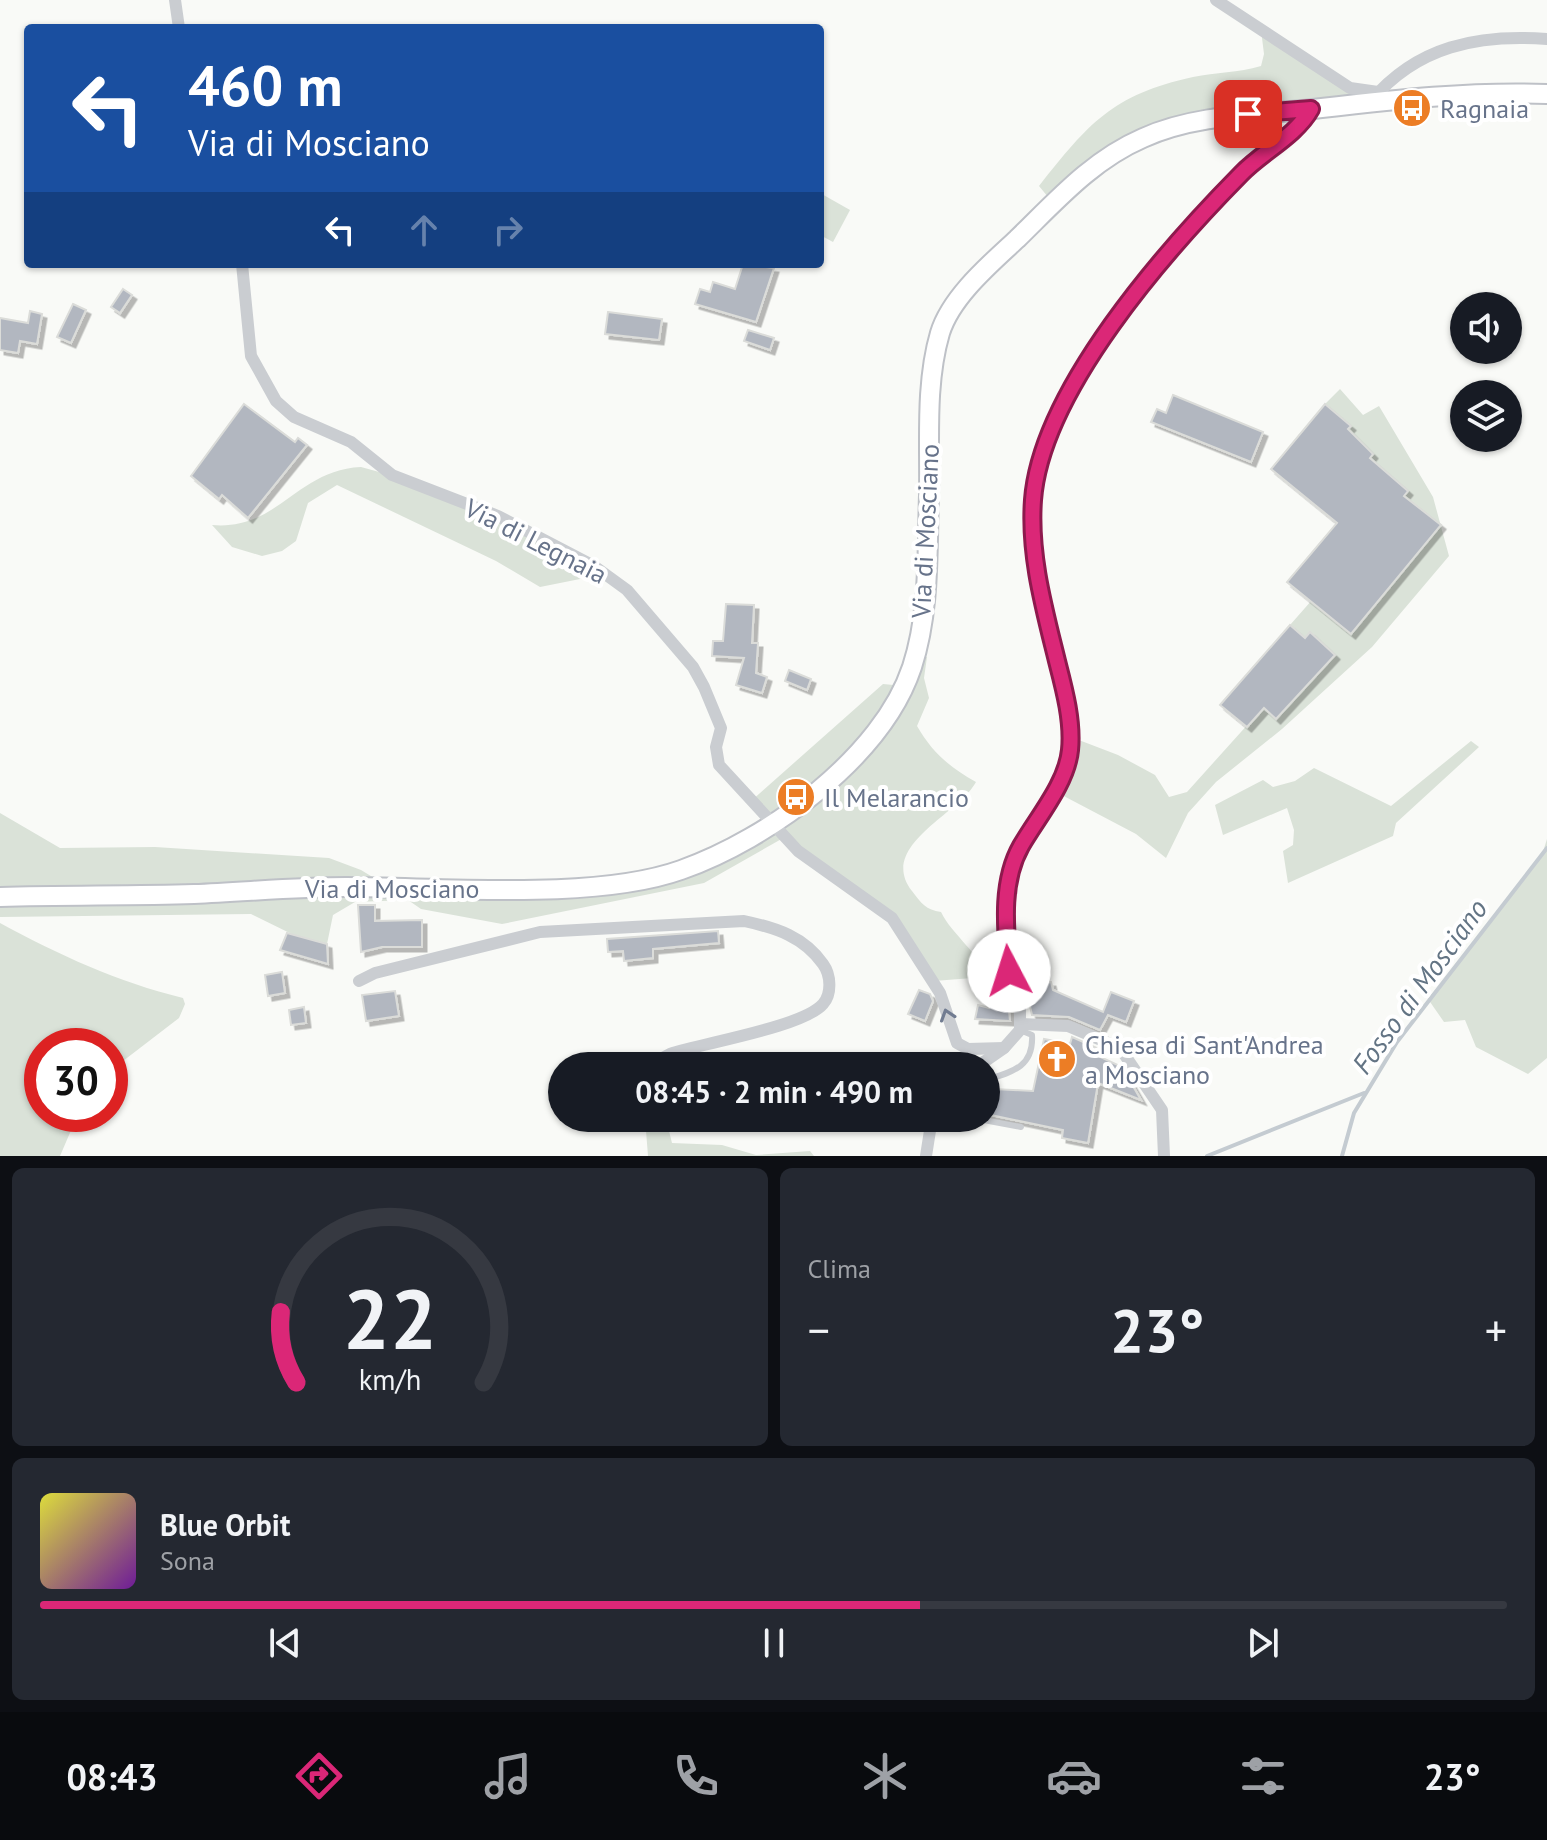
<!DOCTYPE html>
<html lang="it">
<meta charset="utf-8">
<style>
body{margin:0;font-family:"PT Sans",sans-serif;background:#242831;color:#f1f3f6;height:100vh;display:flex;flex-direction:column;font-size:30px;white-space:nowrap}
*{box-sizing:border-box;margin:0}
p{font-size:26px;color:#9ea1a6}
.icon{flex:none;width:44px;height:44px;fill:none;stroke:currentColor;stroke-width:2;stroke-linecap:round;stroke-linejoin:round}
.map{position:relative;height:1156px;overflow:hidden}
.drawer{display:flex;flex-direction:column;gap:12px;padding:12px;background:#0d0f14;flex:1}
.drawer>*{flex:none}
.hud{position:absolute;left:24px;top:24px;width:800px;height:244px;border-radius:8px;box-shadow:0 2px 6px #0004;background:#1a4fa0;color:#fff;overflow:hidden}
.tools{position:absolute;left:1450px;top:292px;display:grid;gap:16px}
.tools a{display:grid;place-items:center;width:72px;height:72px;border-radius:50%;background:#171b24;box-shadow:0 2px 6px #0004;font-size:40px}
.speed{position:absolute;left:24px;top:1028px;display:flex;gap:16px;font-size:40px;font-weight:700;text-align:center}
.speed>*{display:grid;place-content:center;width:104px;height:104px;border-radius:50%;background:#171b24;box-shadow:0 2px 6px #0004;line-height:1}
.speed .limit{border:12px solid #d22;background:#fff;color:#111}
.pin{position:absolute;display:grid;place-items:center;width:68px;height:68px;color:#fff;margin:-34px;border-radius:16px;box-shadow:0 4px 12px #0006}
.me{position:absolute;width:88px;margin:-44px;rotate:355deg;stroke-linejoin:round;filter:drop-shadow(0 0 6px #0008)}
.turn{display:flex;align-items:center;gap:28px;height:168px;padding:0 32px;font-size:36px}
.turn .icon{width:104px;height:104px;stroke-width:2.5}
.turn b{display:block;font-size:56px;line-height:68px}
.lanes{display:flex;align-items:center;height:76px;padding:0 32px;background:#0003;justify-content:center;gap:40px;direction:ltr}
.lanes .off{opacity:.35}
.big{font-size:60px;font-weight:800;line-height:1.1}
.drawer .widget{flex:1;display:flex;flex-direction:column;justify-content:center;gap:12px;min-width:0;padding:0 28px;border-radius:12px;background:#242831}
.drawer .dial{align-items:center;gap:0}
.dial svg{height:208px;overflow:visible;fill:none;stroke:#363941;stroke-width:7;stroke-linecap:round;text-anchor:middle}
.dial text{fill:#f1f3f6;stroke:none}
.song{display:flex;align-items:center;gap:24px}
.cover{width:96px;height:96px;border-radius:12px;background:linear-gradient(135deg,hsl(60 70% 55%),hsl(280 70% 35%))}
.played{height:8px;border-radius:4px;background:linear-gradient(90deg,#db2777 60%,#363941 60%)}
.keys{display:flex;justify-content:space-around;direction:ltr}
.heat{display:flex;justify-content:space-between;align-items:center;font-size:44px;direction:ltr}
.drawer .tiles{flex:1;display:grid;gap:12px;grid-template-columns:1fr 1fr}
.widget:last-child{grid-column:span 2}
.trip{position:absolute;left:548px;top:1052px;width:452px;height:80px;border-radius:40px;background:#171b24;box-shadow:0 2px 6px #0004;font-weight:800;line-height:80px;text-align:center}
.tabs{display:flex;height:128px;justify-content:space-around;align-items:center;background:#090b0e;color:#9ea1a6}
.tabs .icon{width:56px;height:56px}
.tabs .selected{color:#db2777}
.tabs b{font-size:36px;color:#f1f3f6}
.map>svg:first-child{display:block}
</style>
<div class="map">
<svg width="1547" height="1156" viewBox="0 0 1547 1156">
<defs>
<filter id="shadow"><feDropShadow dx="4.5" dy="4.5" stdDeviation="0" flood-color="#0004"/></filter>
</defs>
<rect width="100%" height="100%" fill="#f9faf7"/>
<g fill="#dae2d8" fill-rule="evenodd">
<path d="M 1261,30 L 1350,87 L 1378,92 L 1147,136 L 1053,203 L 1039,186 C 1089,123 1112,95 1193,77 C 1216,72 1238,73 1261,66 L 1264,54 Z"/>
<polygon points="820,193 850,210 833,242 820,235"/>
<path d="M 1340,389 L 1363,415 L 1379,406 L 1433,497 L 1449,556 L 1372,647 L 1282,729 L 1216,782 L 1188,813 L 1166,858 L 1136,834 L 1058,793 L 1078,755 L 1071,737 L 1118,755 L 1155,775 L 1169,797 L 1187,792 L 1321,643 L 1310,632 L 1305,637 L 1290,625 L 1408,491 L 1383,470 L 1336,524 L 1333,520 L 1377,466 L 1369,459 L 1373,454 L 1363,446 L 1315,506 L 1311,501 L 1361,441 L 1350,432 L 1300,492 L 1297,490 L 1350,426 L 1325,404 ZM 1410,501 L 1441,526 L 1351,634 L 1321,609 Z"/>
<path d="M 361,467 C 448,489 526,531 605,574 L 540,587 L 496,561 L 337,485 L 308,503 L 296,541 L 282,551 L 262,556 L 232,547 L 212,525 C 278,531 296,470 361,467 Z"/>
<path d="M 915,652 L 927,657 L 924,678 L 929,698 L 917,726 C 932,752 949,767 976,782 C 958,815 877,846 912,891 C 921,903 926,910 941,912 C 952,935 982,955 985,977 L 934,981 L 892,918 L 785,837 L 704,883 L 502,924 L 421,909 L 408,900 L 355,902 L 333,915 L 327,944 L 306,941 L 251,914 L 0,917 L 0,813 L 60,848 L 155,847 L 329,858 L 361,870 L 389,887 L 546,888 L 680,871 L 771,824 L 751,801 L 883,684 L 904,686 Z"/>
<polygon points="1471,741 1479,747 1396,823 1393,836 1288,883 1283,851 1293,845 1294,830 1287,808 1223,835 1215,805 1263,780 1273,787 1295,781 1314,768 1391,806"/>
<polygon points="1547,839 1547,1058 1528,1074 1476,1047 1465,1020 1444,1022 1428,999 1542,855"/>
<path d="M 0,923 C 59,955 118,982 183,998 L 185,1004 L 179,1018 L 110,1071 L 110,1046 L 42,1046 L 42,1114 L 78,1114 L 60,1156 L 0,1156 Z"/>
<polygon points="645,1118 672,1118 668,1127 672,1143 722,1145 756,1155 810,1151 814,1156 648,1156"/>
</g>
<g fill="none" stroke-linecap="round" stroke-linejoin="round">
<g stroke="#c4cbd1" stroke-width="4">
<polyline points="1207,1156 1364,1093"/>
<polyline points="1342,1156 1354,1113 1397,1042 1547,848"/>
</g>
</g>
<g fill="#b2b7c0" stroke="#dbdcd9" stroke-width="2" filter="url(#shadow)">
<polygon points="743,264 774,268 756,322 695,304 700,289 710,292 713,282 735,289"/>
<polygon points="123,289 132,295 120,313 111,307"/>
<polygon points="73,304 86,310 71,343 57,337"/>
<polygon points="30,311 42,314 37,344 20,341 18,353 0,350 0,318 28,323"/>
<polygon points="608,312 662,319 659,340 605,334"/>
<polygon points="748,330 774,338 770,350 744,341"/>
<polygon points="1173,395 1263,432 1251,462 1151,422 1157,409 1166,413"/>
<polygon points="244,404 295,442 298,438 307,445 248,518 222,495 219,499 191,476"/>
<polygon points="1325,404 1351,426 1348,429 1373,454 1370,458 1408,491 1404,496 1441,525 1351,634 1287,582 1337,523 1271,469"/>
<polygon points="726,604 754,605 752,643 758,643 756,673 767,677 762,693 736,685 744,658 712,656 713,641 723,641"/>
<polygon points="1290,625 1305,638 1310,632 1335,655 1276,719 1264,708 1247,727 1220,705"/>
<polygon points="789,670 811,679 807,690 785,681"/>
<polygon points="358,905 375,905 375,921 422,920 422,947 382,947 361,952"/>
<polygon points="718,931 719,943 653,949 653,958 624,961 623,951 608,952 607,939"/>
<polygon points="287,933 327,944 328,964 280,950"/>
<polygon points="282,972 285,993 268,996 265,975"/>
<polygon points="1051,982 1053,990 1103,1012 1111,992 1134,1001 1126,1022 1108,1015 1100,1030 1069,1017 1032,1015 1025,985"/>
<polygon points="919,990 930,994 933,1001 925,1021 908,1014"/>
<polygon points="395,991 399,1016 366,1021 362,995"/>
<polygon points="991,997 1008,1000 1010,1021 975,1019 978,1005 989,1008"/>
<polygon points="304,1007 306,1023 291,1025 289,1010"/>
<polygon points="1072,1037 1097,1048 1096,1055 1122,1067 1141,1100 1098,1083 1088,1143 1062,1138 1063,1130 986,1114 986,1098 993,1100 994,1089 1033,1091 1044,1039 1070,1044"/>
</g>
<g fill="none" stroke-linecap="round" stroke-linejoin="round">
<defs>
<path id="secondary" d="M 0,897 C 65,895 129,896 194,894 C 245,892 295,887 346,887 C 441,887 594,901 681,870 C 769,839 882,757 912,667 C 930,612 927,552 929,495 C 930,442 925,384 940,333 C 951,297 990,264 1017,239 C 1056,201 1092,160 1143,138 C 1196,114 1257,115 1313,109 C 1392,100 1468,91 1547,94"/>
</defs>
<use href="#secondary" stroke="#bec1c7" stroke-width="22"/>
<g stroke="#cacdd1" stroke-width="6">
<path d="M 986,1080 C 1012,1072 1034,1067 1032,1035 L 1020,1030"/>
<polyline points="973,1118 1021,1127"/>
</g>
<g stroke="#cacdd1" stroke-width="12">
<polyline points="175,0 179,28"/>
<polyline points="1216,0 1350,88 1378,92"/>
<path d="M 1371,101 C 1417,46 1478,34 1547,39"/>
<polyline points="242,264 251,356 276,401 294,417 351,442 392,475 498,516 594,566 627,590 693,667 704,687 721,728 716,747 719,765 798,851 892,918 940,993 957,1043 968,1049 1004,1048"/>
<path d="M 359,981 L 375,973 L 540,932 L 744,921 C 777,928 804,937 823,964 C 831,975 832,994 823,1004 C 803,1027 703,1043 670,1054 L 657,1061 L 656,1066"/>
<polyline points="1021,1024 1068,1026 1120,1048 1162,1110 1164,1156"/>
<polyline points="978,1066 1004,1048 1020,1030 1020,1008 1009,971 1004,918 1012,870 1070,755 1071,737 1062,681 1039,584 1033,535 1037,467 1048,430 1065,396 1177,240 1262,152 1305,121 1311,109"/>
<polyline points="926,1156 932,1118"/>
</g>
<use href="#secondary" stroke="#fff" stroke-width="18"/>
</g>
<defs><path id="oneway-chevron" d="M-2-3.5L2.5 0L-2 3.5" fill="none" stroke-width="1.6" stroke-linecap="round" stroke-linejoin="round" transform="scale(2)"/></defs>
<use stroke="#717c91" href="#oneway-chevron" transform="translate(947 1015) rotate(-108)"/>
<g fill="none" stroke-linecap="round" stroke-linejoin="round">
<defs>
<path id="route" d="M 1009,971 C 1006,931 1000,883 1021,846 C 1037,818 1067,783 1070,750 C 1073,721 1064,688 1057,661 C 1044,608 1029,555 1033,500 C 1041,391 1166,250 1241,174 C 1262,152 1296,136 1311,109 L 1248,114"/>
</defs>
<use href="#route" stroke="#8e194d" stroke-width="20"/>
<use href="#route" stroke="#db2777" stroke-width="14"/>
</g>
<defs>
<symbol id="bus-disc" viewBox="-11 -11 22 22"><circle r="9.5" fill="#ec7d25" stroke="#fff"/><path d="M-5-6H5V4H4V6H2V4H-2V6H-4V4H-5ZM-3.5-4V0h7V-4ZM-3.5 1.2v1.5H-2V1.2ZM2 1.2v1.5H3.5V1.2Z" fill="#fff"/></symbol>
<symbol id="church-disc" viewBox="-11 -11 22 22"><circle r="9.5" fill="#ec7d25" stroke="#fff"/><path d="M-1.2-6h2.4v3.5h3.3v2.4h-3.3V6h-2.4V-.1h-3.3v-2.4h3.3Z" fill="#fff"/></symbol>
</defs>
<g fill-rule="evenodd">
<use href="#bus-disc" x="1390" y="86" width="44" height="44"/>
<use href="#bus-disc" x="774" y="775" width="44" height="44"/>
<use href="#church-disc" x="1035" y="1037" width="44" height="44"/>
</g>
<g text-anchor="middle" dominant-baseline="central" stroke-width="8" stroke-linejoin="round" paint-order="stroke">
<g font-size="26" fill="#67738a" stroke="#fff" text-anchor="start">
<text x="1440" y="108">Ragnaia</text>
<text x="824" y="797">Il Melarancio</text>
<text x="1085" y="1044">Chiesa di Sant'Andrea<tspan x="1085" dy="30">a Mosciano</tspan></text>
</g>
<g font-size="26" fill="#67738a" stroke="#fff">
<text transform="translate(925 531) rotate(-87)">Via di Mosciano</text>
<text transform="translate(536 541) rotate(27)">Via di Legnaia</text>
<text x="392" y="888">Via di Mosciano</text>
</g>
<g font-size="28" font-style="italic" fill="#637484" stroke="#fff">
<text transform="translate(1419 986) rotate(-54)">Fosso di Mosciano</text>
</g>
</g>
</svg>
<div class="tools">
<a><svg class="icon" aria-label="sound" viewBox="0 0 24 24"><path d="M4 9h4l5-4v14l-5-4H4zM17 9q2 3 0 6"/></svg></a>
<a><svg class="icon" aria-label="layers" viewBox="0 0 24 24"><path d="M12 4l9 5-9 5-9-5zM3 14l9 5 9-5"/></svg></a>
</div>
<div class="speed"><div class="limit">30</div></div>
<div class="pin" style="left:1248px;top:114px;background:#d93025"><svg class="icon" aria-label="arrive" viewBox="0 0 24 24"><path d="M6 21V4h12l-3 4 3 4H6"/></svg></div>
<svg class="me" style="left:1009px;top:971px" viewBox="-20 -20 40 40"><circle r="19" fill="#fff"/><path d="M0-13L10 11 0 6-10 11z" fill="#db2777"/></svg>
<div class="trip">08:45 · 2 min · 490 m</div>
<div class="hud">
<div class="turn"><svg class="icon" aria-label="left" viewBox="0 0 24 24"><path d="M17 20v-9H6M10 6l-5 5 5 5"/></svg><div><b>460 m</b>Via di Mosciano</div></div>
<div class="lanes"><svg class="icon" aria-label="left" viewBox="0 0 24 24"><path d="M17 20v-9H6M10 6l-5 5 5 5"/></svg><svg class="icon off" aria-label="ahead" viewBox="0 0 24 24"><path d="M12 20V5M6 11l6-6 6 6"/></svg><svg class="icon off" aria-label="right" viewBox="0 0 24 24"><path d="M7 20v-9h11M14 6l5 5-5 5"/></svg></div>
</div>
</div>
<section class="drawer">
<div class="tiles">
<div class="widget dial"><svg viewBox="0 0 100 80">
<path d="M14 69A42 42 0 1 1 86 69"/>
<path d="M14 69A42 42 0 0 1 8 42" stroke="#db2777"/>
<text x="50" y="56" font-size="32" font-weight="700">22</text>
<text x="50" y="72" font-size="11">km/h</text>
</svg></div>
<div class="widget"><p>Clima</p>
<div class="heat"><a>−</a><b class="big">23°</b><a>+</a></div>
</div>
<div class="widget">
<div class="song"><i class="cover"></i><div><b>Blue Orbit</b><p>Sona</p></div></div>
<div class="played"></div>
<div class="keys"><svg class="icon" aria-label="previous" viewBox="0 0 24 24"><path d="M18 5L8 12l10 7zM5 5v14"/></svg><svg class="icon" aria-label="pause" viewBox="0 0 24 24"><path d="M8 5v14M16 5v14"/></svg><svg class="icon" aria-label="next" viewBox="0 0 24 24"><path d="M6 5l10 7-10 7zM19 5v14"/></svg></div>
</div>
</div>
</section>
<nav class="tabs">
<b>08:43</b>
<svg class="icon selected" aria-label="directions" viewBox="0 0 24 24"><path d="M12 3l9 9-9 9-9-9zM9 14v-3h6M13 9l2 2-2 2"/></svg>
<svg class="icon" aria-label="music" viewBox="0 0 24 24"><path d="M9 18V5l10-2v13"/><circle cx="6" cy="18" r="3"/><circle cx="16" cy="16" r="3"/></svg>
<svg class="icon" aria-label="phone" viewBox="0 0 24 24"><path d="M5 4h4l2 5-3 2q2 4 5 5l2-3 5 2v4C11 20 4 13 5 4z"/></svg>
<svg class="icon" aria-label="climate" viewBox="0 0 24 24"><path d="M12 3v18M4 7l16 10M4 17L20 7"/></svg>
<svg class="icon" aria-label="car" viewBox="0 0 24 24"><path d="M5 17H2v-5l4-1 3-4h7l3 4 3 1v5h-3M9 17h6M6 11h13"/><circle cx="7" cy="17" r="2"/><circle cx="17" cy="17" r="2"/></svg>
<svg class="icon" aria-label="filters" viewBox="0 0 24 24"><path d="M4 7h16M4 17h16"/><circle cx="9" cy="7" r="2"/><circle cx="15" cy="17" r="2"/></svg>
<b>23°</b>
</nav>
